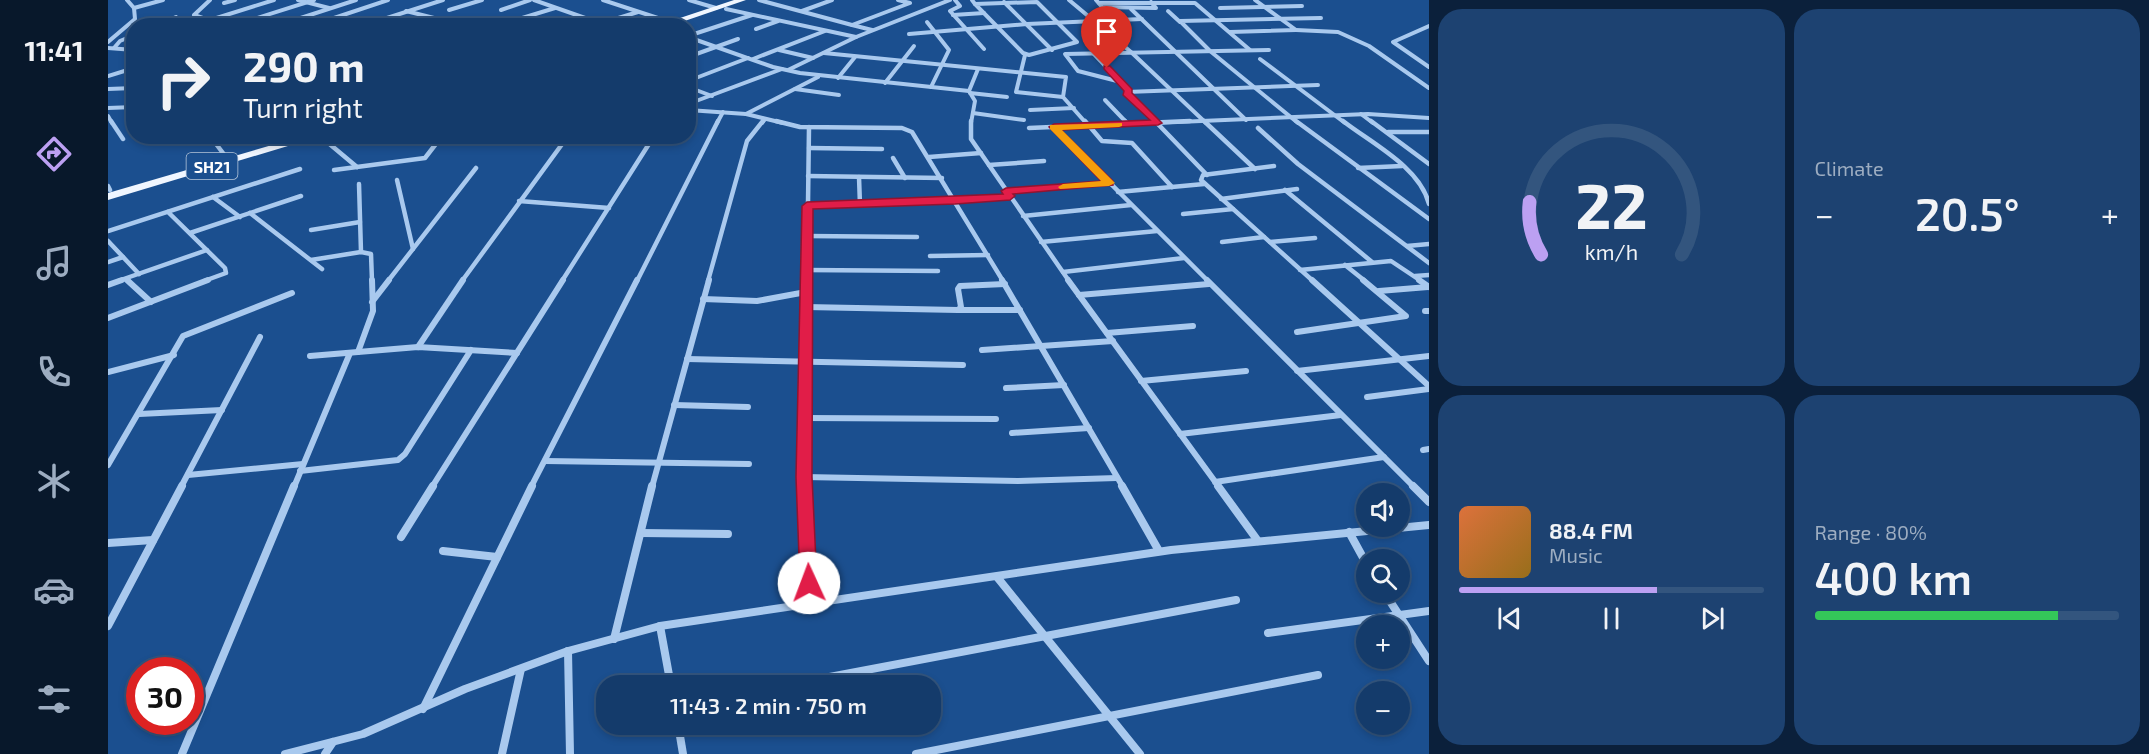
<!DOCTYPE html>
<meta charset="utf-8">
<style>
body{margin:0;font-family:"Exo 2",sans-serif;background:#1d4271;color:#f1f3f6;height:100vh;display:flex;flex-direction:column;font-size:22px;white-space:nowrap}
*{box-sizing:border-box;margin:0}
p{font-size:20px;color:#9dadc1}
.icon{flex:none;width:33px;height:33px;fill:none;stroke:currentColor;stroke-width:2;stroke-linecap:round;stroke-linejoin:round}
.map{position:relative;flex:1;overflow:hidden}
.drawer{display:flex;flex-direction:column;gap:9px;padding:9px;background:#0b203b;width:720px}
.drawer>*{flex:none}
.guide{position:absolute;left:18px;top:18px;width:570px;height:126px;border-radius:24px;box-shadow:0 3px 9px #0003,0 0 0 2px #33557e;background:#143b6b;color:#f1f3f6;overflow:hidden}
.fabs{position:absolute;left:1248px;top:483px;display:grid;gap:12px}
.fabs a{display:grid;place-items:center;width:54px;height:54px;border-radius:50%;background:#143b6b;box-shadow:0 3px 9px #0003,0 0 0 2px #33557e;font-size:30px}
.speed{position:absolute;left:18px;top:657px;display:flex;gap:12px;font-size:30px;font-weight:700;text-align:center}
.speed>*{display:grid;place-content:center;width:78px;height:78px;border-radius:50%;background:#143b6b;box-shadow:0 3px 9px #0003,0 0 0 2px #33557e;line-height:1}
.speed .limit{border:9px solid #d22;background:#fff;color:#111}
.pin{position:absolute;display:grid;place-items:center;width:51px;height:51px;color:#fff;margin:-62px -26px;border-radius:50% 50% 50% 0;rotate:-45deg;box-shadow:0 0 6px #0007}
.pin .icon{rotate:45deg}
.me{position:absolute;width:66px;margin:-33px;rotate:358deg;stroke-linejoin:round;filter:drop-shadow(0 0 4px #0008)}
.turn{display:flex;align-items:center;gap:21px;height:126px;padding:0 18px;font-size:27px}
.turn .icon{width:78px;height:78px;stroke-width:2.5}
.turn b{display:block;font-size:42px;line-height:51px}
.big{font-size:45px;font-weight:600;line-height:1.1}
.drawer .tile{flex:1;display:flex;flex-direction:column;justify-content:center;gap:9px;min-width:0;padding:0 21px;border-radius:24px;background:#1d4271}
.drawer .dial{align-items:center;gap:0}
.dial svg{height:156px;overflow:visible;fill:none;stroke:#33557e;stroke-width:7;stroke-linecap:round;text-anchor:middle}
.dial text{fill:#f1f3f6;stroke:none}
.song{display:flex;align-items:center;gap:18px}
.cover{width:72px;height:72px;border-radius:9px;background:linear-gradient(135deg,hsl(20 70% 55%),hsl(40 70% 35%))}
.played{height:6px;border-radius:3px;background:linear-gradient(90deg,#bca0f2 65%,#33557e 65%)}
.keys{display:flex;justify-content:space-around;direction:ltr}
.heat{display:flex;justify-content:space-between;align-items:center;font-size:33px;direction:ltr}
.charge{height:9px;border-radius:4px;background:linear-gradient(90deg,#34c759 80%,#33557e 0)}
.drawer .tiles{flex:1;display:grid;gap:9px;grid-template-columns:repeat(2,1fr)}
.trip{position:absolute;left:488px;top:675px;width:345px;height:60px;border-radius:24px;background:#143b6b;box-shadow:0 3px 9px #0003,0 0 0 2px #33557e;font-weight:600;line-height:60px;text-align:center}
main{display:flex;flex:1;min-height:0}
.dock{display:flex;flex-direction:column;width:108px;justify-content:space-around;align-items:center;background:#08182b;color:#9dadc1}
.dock .icon{width:42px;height:42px}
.dock .on{color:#bca0f2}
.dock b{font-size:27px;color:#f1f3f6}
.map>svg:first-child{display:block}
</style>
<main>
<nav class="dock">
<b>11:41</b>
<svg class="icon on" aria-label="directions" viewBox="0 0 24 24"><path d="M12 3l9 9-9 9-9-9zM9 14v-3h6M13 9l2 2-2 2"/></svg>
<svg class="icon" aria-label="music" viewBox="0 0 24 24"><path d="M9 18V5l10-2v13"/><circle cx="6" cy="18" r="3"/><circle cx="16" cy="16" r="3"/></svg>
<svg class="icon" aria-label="phone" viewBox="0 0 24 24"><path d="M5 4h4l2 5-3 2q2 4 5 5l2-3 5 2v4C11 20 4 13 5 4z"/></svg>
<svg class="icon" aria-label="climate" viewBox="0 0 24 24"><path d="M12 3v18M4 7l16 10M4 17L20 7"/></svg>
<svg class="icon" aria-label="car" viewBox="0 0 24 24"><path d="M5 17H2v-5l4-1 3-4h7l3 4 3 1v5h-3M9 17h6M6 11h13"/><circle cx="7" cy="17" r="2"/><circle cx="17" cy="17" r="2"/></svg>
<svg class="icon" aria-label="filters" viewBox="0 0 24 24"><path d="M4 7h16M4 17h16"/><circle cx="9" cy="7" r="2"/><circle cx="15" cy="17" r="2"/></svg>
</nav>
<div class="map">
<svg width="1321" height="754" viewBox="0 0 1321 754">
<rect width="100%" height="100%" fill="#1b4f8f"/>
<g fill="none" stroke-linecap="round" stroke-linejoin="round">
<g stroke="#a9c9ee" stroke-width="4">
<polyline points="102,0 86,15 118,26"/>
<polyline points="190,0 221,8"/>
<polyline points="426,0 500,26"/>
<polyline points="495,0 562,22"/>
<polyline points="581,0 608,8"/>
<polyline points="651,0 744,25"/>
<polyline points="847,0 852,6 842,11 876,49"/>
<polyline points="864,0 867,4"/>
<polyline points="961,0 1023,52 1098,123"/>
<polyline points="988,0 994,7 1048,8 1043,2"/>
<polyline points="896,2 944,50"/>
<polygon points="929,2 969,42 921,55 915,53 867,4"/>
<polyline points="116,3 127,0"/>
<polyline points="991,3 1087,3 1142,50"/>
<polyline points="26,8 55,0"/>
<polyline points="1112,8 1194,6"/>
<polyline points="618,9 748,37"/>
<polyline points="1023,9 1138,120"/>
<polyline points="341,10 374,0"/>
<polyline points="393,10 422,0"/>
<polyline points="298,11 330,19"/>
<polyline points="694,11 724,0"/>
<polyline points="1060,11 1072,22"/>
<polyline points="845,15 876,13"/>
<polyline points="411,19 447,8"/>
<polyline points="219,20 236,26"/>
<polyline points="819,22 841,50 823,87"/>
<polyline points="494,23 530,12"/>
<polyline points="48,26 68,17"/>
<polyline points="83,26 166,0"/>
<polyline points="124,26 206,0"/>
<polyline points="168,26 248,0"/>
<polyline points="202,26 280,0"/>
<polyline points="254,26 335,0"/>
<polyline points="311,26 313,24"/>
<polyline points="390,26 409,23 426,26"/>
<polyline points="1321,26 1285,42 1321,67"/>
<polyline points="648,29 670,21"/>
<polyline points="764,30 744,25 802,3 790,0"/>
<polyline points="1188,30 1230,32 1261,46 1321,88"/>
<polyline points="1122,32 1188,30 1147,0"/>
<polyline points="801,34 919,24 1034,19"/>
<polyline points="580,36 644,15"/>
<polyline points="580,37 665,67 692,73 861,91"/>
<polyline points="0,42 27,19 26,8 19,0"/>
<polyline points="0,48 26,50"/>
<polyline points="6,48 12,41 26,35"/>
<polyline points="671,50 705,58"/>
<polyline points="716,53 958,77 955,97 978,123"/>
<polyline points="985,53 1021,91"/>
<polyline points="917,55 908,92 955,97"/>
<polyline points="580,57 630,39"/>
<polyline points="645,59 717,31"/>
<polyline points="1152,59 1237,123"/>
<polyline points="680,70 748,37 842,0"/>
<polyline points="0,76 26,68"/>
<polyline points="730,78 747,57"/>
<polyline points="580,81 640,58"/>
<polyline points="1013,82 970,71 957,54 1161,50"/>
<polyline points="777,83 806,46"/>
<polyline points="580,87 604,96"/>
<polyline points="0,89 26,88"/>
<polyline points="687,89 731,95"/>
<polyline points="862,93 899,97"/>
<polyline points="997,100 1019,123"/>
<polyline points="580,104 674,69"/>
<polyline points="0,108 26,107"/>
<polyline points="580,110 638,114 675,123"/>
<polyline points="922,110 966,108"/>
<polyline points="865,113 916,120"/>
<polyline points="638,114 710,77"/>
<polyline points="1253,114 1265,123"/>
<polyline points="0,116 4,123"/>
<polyline points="609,123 615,112"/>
<polyline points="654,123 657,119"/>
<polyline points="863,123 867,101 861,91 870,69"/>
<polyline points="1046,123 1260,114 1321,118"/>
<polyline points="1048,123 1018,92 1210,85"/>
<polyline points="1190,123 1102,51 1072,21 1213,18"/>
</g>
<g stroke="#a9c9ee" stroke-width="4.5">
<polyline points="3,121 15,139"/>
<polyline points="668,121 692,127 794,128 804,132 895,281"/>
<polyline points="863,121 863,139 961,281"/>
<polyline points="977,121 994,141 1024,143 1064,187"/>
<polyline points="1017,121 1020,124"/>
<polyline points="1047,121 1099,175"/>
<polyline points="1096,121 1147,169"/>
<polyline points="1188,121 1321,219"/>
<path d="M 1235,121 C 1263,143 1312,167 1321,204"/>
<polyline points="1263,121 1321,164"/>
<polyline points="946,127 1100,281"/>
<polyline points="921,128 1082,121"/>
<polyline points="1150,128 1190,164 1321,263"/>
<polyline points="1280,132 1321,132"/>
<polyline points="102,136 118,157"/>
<polyline points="212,136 249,167"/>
<polyline points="466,136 494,136"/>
<polyline points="701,148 774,149"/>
<polyline points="821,157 873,153"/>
<polyline points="785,158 797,178"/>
<polyline points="881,165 936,161"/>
<polyline points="1166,166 1095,175 1093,180 1205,281"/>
<polyline points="1250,168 1294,166"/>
<polyline points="226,170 317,158 334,136"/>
<polyline points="700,176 834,178"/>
<polyline points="751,177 752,205"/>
<polyline points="289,180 305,249"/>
<polyline points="251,184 253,252"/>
<polyline points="0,186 2,190"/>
<polyline points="1177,190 1264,262"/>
<polyline points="899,191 1001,183"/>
<polyline points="1010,192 1096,184"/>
<polyline points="105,197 132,217"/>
<polyline points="1113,199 1189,189"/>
<polyline points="411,201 501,208"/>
<polyline points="699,206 810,203 902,196"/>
<polyline points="60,212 117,268 118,273 96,281"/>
<polyline points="142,213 214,269"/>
<polyline points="1075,214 1125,209"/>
<polyline points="915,216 1023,205"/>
<polyline points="203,230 252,222"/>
<polyline points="0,231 192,169"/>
<polyline points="82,233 193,196"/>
<polyline points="699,236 809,237"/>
<polyline points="0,241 31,274"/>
<polyline points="933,242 1049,231"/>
<polyline points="1114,242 1156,237"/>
<polyline points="1162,242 1207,238"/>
<polyline points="1299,246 1321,244"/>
<polyline points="822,256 880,255"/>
<polyline points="203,260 253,252 263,254 264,281"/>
<polyline points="0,262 15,257"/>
<polyline points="1237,265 1257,281"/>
<polyline points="698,270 830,271"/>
<polyline points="1192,270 1283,261 1313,281"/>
<polyline points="955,272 1076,258"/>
<polyline points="1307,276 1321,275"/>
<polyline points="18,279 21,281"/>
<polyline points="10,281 99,250"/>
<polyline points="280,281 368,168"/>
<polyline points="354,281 460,136"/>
<polyline points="454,281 546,136"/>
<polyline points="529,281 610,121"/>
<polyline points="600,281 639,141 655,121"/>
<polyline points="699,281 701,127"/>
</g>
<g stroke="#a9c9ee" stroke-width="6">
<polyline points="19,280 43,302"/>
<polyline points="894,280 1015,487"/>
<polyline points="960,280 1111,487"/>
<polyline points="1099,280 1306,487"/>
<polyline points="1204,280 1321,386"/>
<polyline points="1311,280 1321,287"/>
<polyline points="0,285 14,280"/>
<polyline points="1271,291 1320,287"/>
<polyline points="971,295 1101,284"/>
<polyline points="595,299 649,301 698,292"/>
<polyline points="264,302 281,280"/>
<polyline points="698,307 850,310 853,307 850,289 852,286 897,284"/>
<polyline points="850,310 912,310"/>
<polyline points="1317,311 1321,311"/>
<polyline points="0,318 100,280"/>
<polyline points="1189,332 1298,316 1255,280"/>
<polyline points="999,333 1085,326"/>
<polyline points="310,347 355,280"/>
<polyline points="874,350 1005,341"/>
<polyline points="250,352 265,311 264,280"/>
<polyline points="202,356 310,347 409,353"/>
<polyline points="579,359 855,365"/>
<polyline points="1189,371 1321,356"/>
<polyline points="0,372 66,355"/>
<polyline points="1033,381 1138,371"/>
<polyline points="898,388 956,385"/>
<polyline points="1259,397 1321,389"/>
<polyline points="566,405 640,407"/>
<polyline points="31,414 114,410"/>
<polyline points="697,418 888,419"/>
<polyline points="904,433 981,428"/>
<polyline points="1072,434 1233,415"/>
<polyline points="1315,450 1321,449"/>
<polyline points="437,461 641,464"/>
<polyline points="0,465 75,336 184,293"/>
<polyline points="192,471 290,460 297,454 363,350"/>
<polyline points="80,475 195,464"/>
<polyline points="696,477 910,481 1009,478"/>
<polyline points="1107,482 1276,457"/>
<polyline points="73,487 152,337"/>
<polyline points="186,487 242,353"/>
<polyline points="324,487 455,280"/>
<polyline points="423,487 529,280"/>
<polyline points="544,487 601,280"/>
<polyline points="696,487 699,280"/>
</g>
<g stroke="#a9c9ee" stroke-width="8">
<polyline points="696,486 702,604"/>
<polyline points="1014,486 1051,551"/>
<polyline points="1110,486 1150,541"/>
<polyline points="1305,486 1321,502"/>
<polyline points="1241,532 1258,563"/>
<polyline points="533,533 620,534"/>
<polyline points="293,537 325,486"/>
<polyline points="0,543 45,540"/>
<polyline points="335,551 389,557"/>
<polyline points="889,577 1032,754"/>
<polyline points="1276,592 1321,661"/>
<polyline points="0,626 74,486"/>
<polyline points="552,626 563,686"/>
<polyline points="1160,633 1321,611"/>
<polyline points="506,639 544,486"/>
<polyline points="460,651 462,754"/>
<polyline points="674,686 1128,600"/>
<polyline points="315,709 424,486"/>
<polyline points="570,724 575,754"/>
<polyline points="74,754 186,486"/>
<polyline points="177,754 255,734 357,689 460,651 552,626 1063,550 1321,525"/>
<polyline points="217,754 225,742"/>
<polyline points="394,754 413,669"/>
<polyline points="808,754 1210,675"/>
</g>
<g fill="#f0f6ff" fill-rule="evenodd">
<polygon points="626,0 638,0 562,26 548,26"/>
<polygon points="195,136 213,136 0,200 0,193"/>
</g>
</g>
<polygon fill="#e11d48" stroke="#92132f" stroke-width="1.5" points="996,66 1002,66 1024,89 1024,93 1054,123 1050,125 953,130 1005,181 1005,185 905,194 907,196 902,200 847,204 705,209 704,477 709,583 707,587 695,587 692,583 688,477 694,206 699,202 895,194 893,191 898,188 993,181 941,127 946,124 1042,120 1015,95 1016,91 996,69"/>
<polygon fill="#f59e0b" points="1014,123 1014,126 1011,127 954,130 1007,183 1001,186 952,189 950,187 955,184 993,181 942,129 942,125"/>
<g text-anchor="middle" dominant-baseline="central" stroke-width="6" stroke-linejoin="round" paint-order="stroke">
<rect fill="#1b4f8f" stroke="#bbcadd" stroke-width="1.5" x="78.5" y="153" width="51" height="26" rx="4.5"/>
<g font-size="16" font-weight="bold" fill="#fff">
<text x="104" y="166">SH21</text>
</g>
</g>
</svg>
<div class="fabs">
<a><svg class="icon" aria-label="sound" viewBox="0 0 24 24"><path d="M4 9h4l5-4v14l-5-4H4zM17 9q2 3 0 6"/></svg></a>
<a><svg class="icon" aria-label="search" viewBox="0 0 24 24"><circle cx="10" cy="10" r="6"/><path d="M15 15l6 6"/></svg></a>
<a>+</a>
<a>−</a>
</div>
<div class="speed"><div class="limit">30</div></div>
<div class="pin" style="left:999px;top:68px;background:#d93025"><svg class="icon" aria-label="arrive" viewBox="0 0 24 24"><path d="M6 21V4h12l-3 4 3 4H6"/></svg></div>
<svg class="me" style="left:701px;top:583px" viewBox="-20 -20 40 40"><circle r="19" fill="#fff"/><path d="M0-13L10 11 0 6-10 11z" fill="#e11d48"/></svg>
<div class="trip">11:43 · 2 min · 750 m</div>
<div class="guide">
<div class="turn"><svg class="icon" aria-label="right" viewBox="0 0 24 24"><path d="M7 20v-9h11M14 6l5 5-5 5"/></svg><div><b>290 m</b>Turn right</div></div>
</div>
</div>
<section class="drawer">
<div class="tiles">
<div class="tile dial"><svg viewBox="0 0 100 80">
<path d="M14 69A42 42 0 1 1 86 69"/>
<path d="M14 69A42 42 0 0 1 8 42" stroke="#bca0f2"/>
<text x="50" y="56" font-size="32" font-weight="700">22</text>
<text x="50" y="72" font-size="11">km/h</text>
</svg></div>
<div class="tile"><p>Climate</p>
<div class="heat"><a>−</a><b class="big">20.5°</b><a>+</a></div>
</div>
<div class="tile">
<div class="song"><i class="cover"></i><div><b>88.4 FM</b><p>Music</p></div></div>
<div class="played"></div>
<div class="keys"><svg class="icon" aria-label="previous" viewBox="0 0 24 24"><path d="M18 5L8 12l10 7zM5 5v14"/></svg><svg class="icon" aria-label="pause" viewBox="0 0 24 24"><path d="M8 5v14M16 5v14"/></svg><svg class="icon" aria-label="next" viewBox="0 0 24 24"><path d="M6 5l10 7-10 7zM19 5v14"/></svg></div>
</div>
<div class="tile"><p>Range · 80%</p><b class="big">400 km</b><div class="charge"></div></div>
</div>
</section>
</main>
